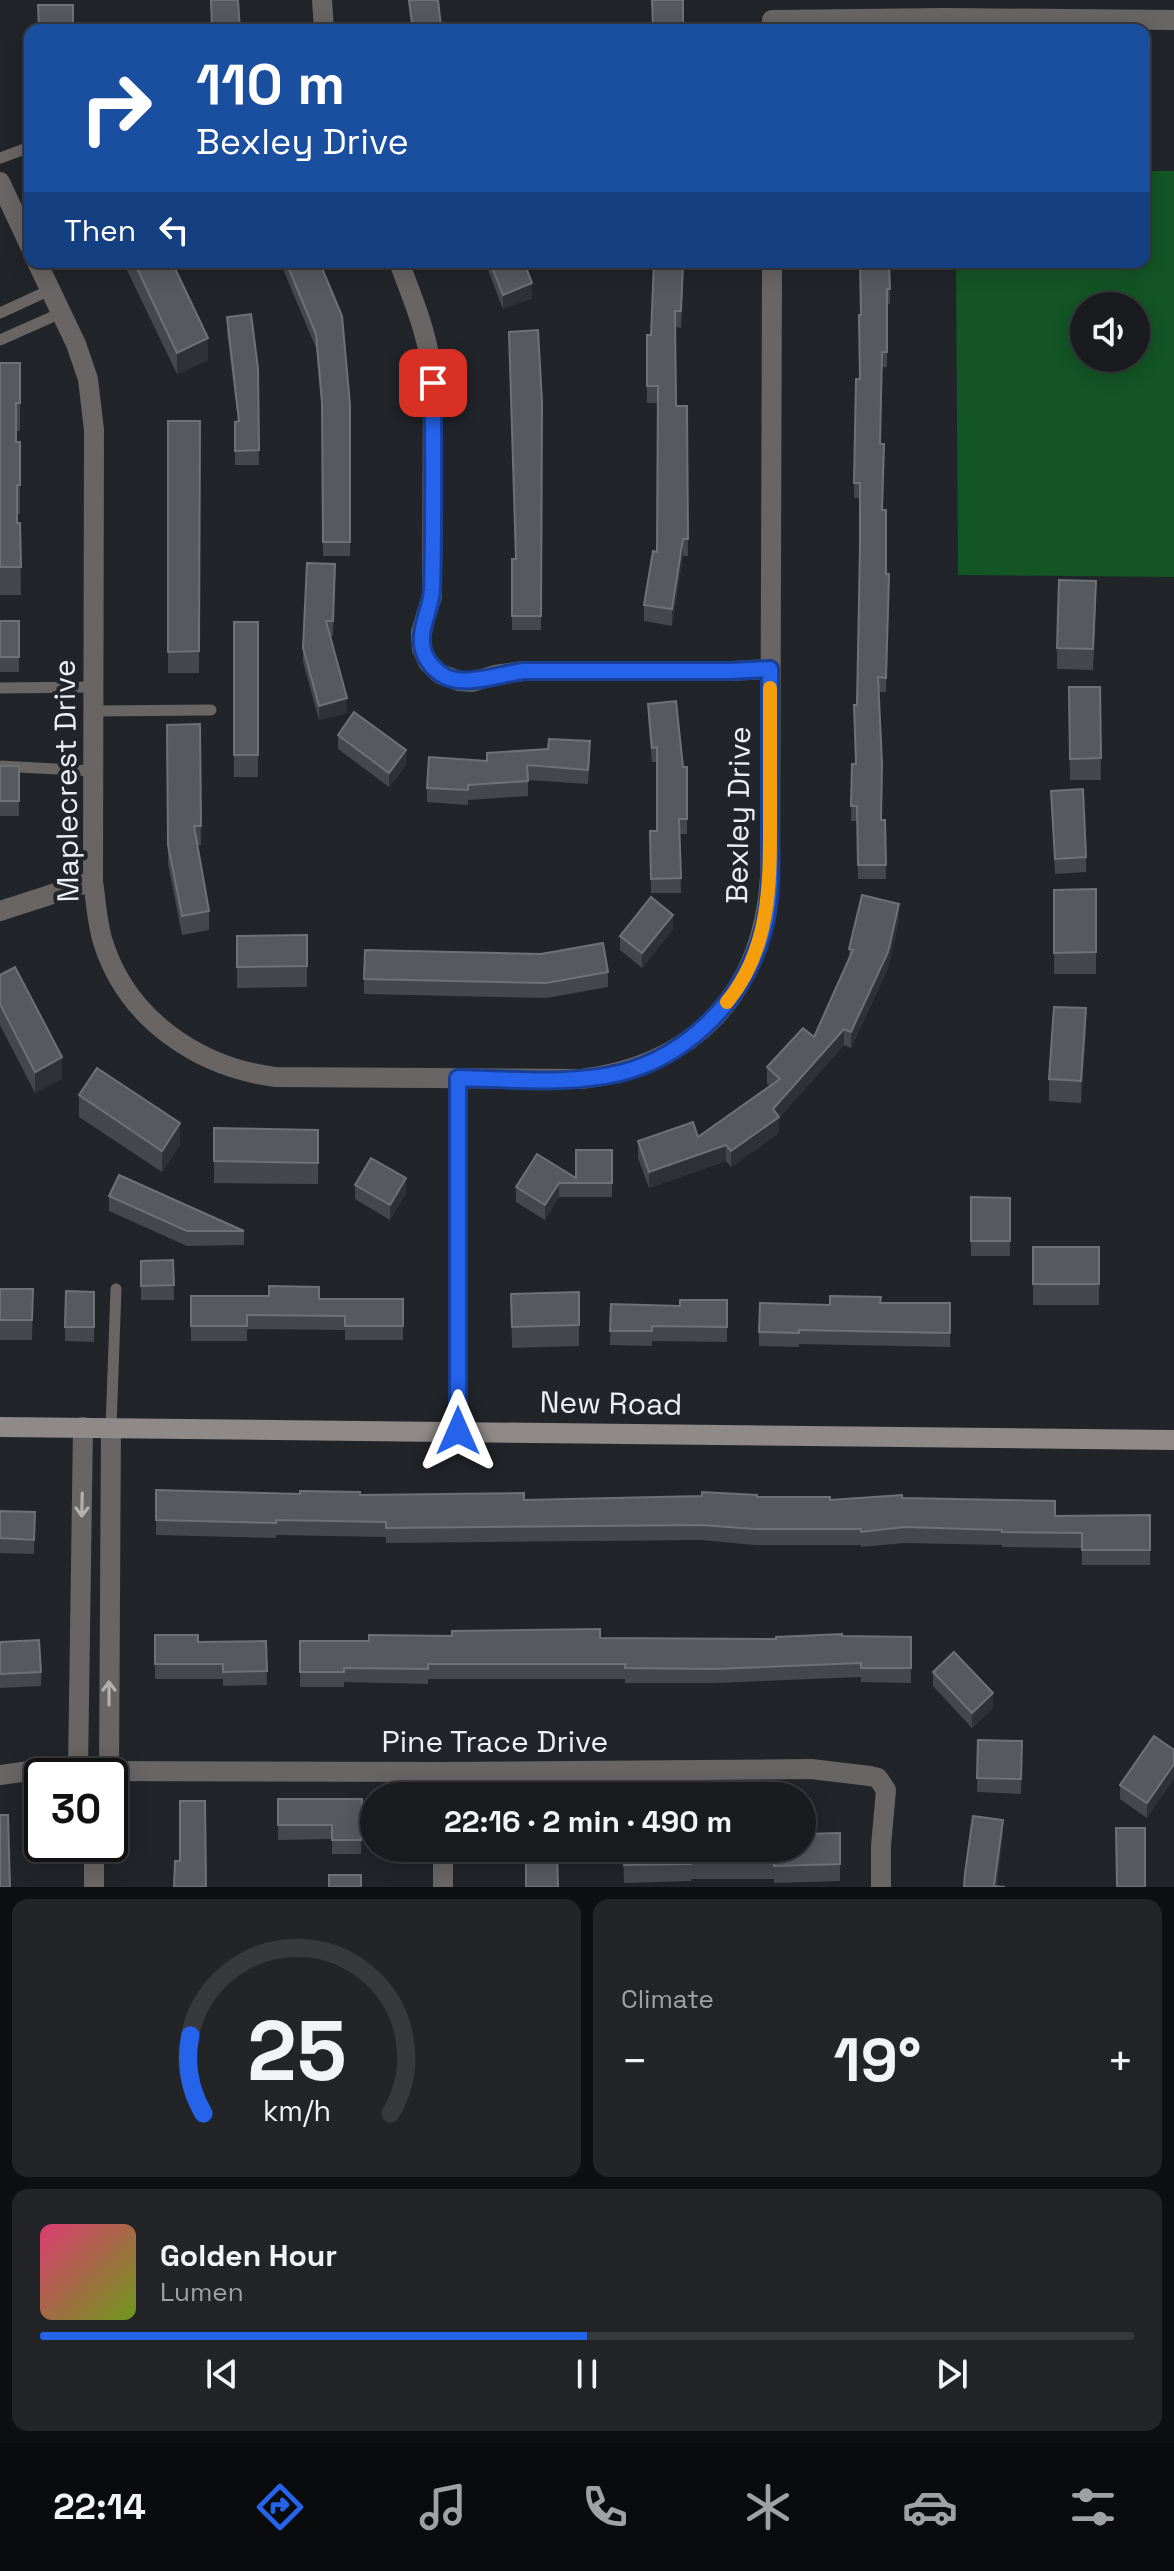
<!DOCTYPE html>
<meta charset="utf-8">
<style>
body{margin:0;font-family:"Space Grotesk",sans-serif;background:#222428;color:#f1f3f6;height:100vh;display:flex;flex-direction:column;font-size:30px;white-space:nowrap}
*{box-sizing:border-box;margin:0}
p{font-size:26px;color:#9fa1a4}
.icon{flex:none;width:44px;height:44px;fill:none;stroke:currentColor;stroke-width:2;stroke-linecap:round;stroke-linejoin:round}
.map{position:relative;height:1887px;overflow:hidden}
.side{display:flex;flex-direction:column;gap:12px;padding:12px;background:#0e0f11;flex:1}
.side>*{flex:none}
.banner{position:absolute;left:24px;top:24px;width:1126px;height:244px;border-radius:16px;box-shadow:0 4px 20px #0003,0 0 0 2px #37393d;background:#1a4fa0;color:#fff;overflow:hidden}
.buttons{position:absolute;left:1070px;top:292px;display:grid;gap:16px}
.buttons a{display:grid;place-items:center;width:80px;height:80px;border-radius:50%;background:#191b1f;box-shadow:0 4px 20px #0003,0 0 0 2px #37393d;font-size:40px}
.speed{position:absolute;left:24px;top:1758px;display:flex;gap:16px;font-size:40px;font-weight:700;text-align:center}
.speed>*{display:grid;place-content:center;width:104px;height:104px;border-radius:50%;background:#191b1f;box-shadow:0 4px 20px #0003,0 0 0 2px #37393d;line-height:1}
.speed .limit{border:4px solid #111;border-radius:12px;background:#fff;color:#111}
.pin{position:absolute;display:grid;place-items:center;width:68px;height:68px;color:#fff;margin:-34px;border-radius:16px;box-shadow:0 4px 12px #0006}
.me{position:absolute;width:88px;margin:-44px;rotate:0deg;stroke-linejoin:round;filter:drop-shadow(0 0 6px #0008)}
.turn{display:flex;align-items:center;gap:28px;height:168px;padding:0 40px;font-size:36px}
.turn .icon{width:104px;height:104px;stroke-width:2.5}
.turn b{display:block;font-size:56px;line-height:68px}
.then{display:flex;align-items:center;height:76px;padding:0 40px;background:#0003;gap:16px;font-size:30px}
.big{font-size:60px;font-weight:700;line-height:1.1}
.side .widget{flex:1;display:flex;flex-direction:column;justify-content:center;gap:12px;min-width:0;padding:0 28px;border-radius:16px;background:#222428}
.side .dial{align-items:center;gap:0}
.dial svg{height:208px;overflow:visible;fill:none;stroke:#37393d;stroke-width:7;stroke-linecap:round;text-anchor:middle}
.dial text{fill:#f1f3f6;stroke:none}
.song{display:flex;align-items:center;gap:24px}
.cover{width:96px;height:96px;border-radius:12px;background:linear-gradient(135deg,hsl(340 70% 55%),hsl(80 70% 35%))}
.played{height:8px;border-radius:4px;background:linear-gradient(90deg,#2563eb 50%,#37393d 50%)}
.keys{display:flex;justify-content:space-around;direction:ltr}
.heat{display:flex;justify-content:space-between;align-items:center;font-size:44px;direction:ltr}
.side .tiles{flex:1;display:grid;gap:12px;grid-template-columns:1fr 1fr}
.widget:last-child{grid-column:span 2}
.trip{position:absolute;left:360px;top:1782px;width:456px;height:80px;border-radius:40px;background:#191b1f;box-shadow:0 4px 20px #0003,0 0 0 2px #37393d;font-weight:700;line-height:80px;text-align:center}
.menu{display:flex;height:128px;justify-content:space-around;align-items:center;background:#0a0b0c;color:#9fa1a4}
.menu .icon{width:56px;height:56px}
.menu .on{color:#2563eb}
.menu b{font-size:36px;color:#f1f3f6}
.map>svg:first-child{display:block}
</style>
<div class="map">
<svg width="1174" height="1887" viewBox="0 0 1174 1887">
<rect width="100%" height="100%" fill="#212429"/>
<path fill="#135525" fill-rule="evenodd" d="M 1144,171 L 1174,171 L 1174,577 L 958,575 L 956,262 L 1144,262 ZM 1084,306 L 1136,306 L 1136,358 L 1084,358 Z"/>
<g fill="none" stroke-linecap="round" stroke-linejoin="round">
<g stroke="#686564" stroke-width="11">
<polyline points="0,158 30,147"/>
<polyline points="0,313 50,290"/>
<polyline points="0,340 61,313"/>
<polyline points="0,688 94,687"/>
<polyline points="94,711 211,710"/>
<polyline points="0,766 94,771"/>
<polyline points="111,1428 116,1289"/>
</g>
<g stroke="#686564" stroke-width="20">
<polyline points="322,0 324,30"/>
<polyline points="772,20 945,18 1174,20"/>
<polyline points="0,182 30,246"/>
<path d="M 37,262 L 76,344 L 88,379 L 94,430 L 93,881 C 96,901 97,923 103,942 C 127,1019 198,1067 275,1077 L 581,1079 C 696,1065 763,992 770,877 L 772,262"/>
<path d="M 399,262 C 415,305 429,336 433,383 L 432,596 L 421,632 L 422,649 L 428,662 L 440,674 L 459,681 L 472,682 L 495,675 L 523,671 L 731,671 L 770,669"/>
<polyline points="0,911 93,881"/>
<polyline points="458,1431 458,1078"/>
<polyline points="78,1771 83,1427"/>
<polyline points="109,1771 111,1428"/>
<polyline points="441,1772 442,1796"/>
<polyline points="0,1775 29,1771 78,1771 441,1772 811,1769 870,1776 878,1778 886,1790 881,1846 881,1887"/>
<polyline points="94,1844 94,1887"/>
<polyline points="443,1848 443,1887"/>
</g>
<polyline stroke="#8f8988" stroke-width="20" points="0,1427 1174,1440"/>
</g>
<g fill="#44484c">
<polygon points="408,0 438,0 441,30 411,30"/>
<polygon points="123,262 172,262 208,360 177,374"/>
<polygon points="280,262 317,262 350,405 350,556 323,556 322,416 316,348"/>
<polygon points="485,262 524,262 532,298 503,309"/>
<polygon points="684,262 681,328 676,327 676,406 687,406 688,556 683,556 672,626 644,621 644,605 657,552 658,403 647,403 647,335 651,335"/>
<polygon points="889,262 890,304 887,304 887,367 882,367 880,444 883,510 886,510 886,692 879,692 882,820 885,820 886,879 858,879 857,821 851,821 852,764 855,764 860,554 860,498 854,498 855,417 860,379 861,315"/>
<polygon points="227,317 258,368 259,465 235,465 235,422 238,421 227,332"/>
<polygon points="0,363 20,363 20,431 16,431 16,442 20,442 20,514 17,514 17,523 20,523 21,595 0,595"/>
<polygon points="542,402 541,630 512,630 512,559 515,559"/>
<polygon points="168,421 200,421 199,673 168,673"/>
<polygon points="335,564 333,636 330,636 347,713 319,720 303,662 303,648"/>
<polygon points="1096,602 1093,670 1057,669 1057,648"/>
<rect x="0" y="621" width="19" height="51"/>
<rect x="234" y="622" width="24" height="155"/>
<polygon points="1069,687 1100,687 1101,780 1070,780"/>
<polygon points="648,704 683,767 687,767 687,834 680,834 681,893 651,893 650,831 657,831 657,762 652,762 648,719"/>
<polygon points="200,724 201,845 197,845 209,911 209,930 182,935 168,864 167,725"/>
<polygon points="338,735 406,765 389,787 338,749"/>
<polygon points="590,756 588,784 528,780 528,796 468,800 468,805 427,802 427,788 487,761"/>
<rect x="0" y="766" width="19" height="50"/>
<polygon points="1051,791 1086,857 1086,872 1055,874"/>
<polygon points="1096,889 1096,974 1054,974 1054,890"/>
<polygon points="899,920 888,968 851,1048 844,1045 779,1118 779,1133 731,1167 726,1161 649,1188 638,1158 638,1141 698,1137 770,1086 767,1084 767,1067 814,1037 849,961 849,949"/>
<polygon points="673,929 642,968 620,950 620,936"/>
<polygon points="307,935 307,987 237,988 237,936"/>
<polygon points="541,954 608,972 608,987 546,998 364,994 364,979"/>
<polygon points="0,975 62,1079 35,1093 0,1025"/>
<polygon points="1086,1030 1081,1103 1049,1101 1049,1079"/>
<polygon points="79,1095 180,1145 162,1172 79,1117"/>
<polygon points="214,1128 318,1130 318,1184 214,1183"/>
<polygon points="612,1150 612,1197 559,1197 545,1220 516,1202 516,1187 576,1178"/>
<polygon points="355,1185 406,1193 390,1220 355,1199"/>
<polygon points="109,1196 244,1231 244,1245 187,1246 109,1211"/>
<polygon points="971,1197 1010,1198 1010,1256 971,1256"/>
<rect x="1033" y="1247" width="66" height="58"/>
<polygon points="173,1260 174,1300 141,1300 141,1261"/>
<polygon points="0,1289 33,1289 32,1340 0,1340"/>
<polygon points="66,1291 94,1292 94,1342 65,1341"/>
<polygon points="579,1292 579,1346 512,1348 511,1294"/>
<polygon points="191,1296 403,1299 403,1340 345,1340 345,1330 247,1329 247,1341 191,1341"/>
<polygon points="727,1300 727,1342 652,1341 652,1346 610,1345 611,1304 680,1306"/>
<polygon points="880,1303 950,1303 950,1347 799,1344 799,1347 759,1346 759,1332 830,1305"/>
<polygon points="156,1490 524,1500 757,1497 830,1500 902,1498 1055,1516 1150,1515 1150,1565 1082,1565 1082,1548 1002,1547 1002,1545 904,1543 861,1547 861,1545 755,1545 701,1540 386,1543 386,1537 276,1535 276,1538 156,1535"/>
<polygon points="0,1511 35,1512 34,1554 0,1553"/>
<polygon points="155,1635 198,1642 266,1641 267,1685 223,1686 223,1679 155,1679"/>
<polygon points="842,1636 911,1637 911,1683 861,1682 861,1677 715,1683 625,1683 625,1679 428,1679 428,1684 344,1682 344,1687 300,1687 300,1641 600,1638 776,1639"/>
<polygon points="0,1642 41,1672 41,1686 0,1688"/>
<polygon points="933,1672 993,1708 972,1728 933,1686"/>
<polygon points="1154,1736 1147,1818 1120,1799 1120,1785"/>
<polygon points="978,1740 1022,1741 1021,1794 977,1792"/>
<polygon points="278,1799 362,1799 361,1854 332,1854 332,1839 278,1840"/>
<polygon points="840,1833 840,1881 774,1883 774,1879 691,1879 691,1881 624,1883 623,1848"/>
</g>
<g fill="#2e3237">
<polygon points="532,283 532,298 503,309 503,295"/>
<polygon points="208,338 208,360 177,374 177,353"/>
<polygon points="683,539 683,556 672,626 672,609"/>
<polygon points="347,698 347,713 319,720 319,706"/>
<polygon points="406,750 406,765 389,787 389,773"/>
<polygon points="899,904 899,920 888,968 851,1048 851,1032"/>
<polygon points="673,915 673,929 642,968 642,953"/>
<polygon points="1086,1008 1086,1030 1081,1103 1081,1081"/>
<polygon points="844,1029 844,1045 779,1118 779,1133 731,1167 731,1151 773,1109"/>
<polygon points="62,1057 62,1079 35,1093 35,1072"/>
<polygon points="180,1123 180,1145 162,1172 162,1151"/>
<polygon points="726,1145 726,1161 649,1188 649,1172"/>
<polygon points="406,1178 406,1193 390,1220 390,1205"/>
<polygon points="559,1183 559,1197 545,1220 545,1205"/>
<polygon points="993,1693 993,1708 972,1728 972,1713"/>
<polygon points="1174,1764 1174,1779 1147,1818 1147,1803"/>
<polygon points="1003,1820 1003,1837 997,1887 994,1887"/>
</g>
<g fill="#565a5e" stroke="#6e7175" stroke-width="2">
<polygon points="211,0 238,0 240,30 212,30"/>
<polygon points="409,0 438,0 441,26 413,29"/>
<polygon points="652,0 683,0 683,30 659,30 659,28 653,28"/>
<polygon points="38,5 73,5 73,30 39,30"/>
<polygon points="134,262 172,262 208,338 177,353"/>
<polygon points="286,262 317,262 320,269 322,268 342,316 350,405 350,542 323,542 322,401 316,334"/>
<polygon points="490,262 524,262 532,283 503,295"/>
<polygon points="654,262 683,262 681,311 675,311 676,406 687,406 688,539 683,539 672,609 644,605 653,551 657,552 658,386 647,386 647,335 651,335"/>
<polygon points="860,262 889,262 890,289 887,289 887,352 882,352 880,444 884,444 882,510 886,510 886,574 889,574 886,678 878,677 882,764 881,820 885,820 886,865 858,865 857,806 851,806 852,764 856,764 854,705 857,705 860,548 860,483 854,483 856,379 860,379 859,315 861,315"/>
<polygon points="251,314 258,368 259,450 235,451 235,422 239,421 227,317"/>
<polygon points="538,330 542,402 541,616 512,616 512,559 516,559 509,332"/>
<polygon points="0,363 20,363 20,403 16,403 16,442 20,442 20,485 17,485 17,523 20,523 21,567 0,567"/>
<polygon points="168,421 200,421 199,651 168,652"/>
<polygon points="307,563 335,564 333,621 326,621 347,698 319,706 303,648"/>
<polygon points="1059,580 1096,581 1093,649 1057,648"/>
<rect x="0" y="621" width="19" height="36"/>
<rect x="234" y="622" width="24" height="133"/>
<polygon points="1069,687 1100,687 1101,758 1070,759"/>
<polygon points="676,701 683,767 687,767 687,819 679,819 681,878 651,879 650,831 657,831 657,747 652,748 648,704"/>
<polygon points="354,712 406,750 389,773 338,735"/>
<polygon points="200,724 201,826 194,826 209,911 182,916 168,845 167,725"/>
<polygon points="549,739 590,741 588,770 527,765 528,781 468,785 468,790 427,788 429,757 487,761 487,753 548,749"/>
<rect x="0" y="766" width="19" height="35"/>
<polygon points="1083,789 1086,857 1055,859 1051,791"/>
<polygon points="1096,889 1096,952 1054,953 1054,890"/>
<polygon points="862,895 899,904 888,952 851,1032 844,1029 773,1109 779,1117 731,1151 726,1145 649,1172 638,1141 693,1122 698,1137 780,1079 767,1067 803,1028 814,1037 853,950 849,949"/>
<polygon points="651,897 673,915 642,953 620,936"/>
<polygon points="307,935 307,966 237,967 237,936"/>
<polygon points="603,943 608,972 546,983 364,979 365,950 541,954"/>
<polygon points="15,967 62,1057 35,1072 0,1004 0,975"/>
<polygon points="1054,1007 1086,1008 1081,1081 1049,1079"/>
<polygon points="97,1068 180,1123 162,1151 79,1095"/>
<polygon points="214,1128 318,1130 318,1163 214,1161"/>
<polygon points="576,1150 612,1150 612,1183 559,1183 545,1205 516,1187 537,1154 576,1178"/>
<polygon points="371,1158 406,1178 390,1205 355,1185"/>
<polygon points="119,1175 244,1231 187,1231 109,1196"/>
<polygon points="971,1197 1010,1198 1010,1241 971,1241"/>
<rect x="1033" y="1247" width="66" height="37"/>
<polygon points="173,1260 174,1285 141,1286 141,1261"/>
<polygon points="269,1286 319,1287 319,1299 403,1299 403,1326 345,1326 345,1316 247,1315 247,1326 191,1326 191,1296 269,1296"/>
<polygon points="0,1289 33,1289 32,1320 0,1320"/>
<polygon points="66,1291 94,1292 94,1327 65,1327"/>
<polygon points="579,1292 579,1325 512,1327 511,1294"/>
<polygon points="830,1296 881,1297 880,1303 950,1303 950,1333 799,1330 799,1333 759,1332 760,1303 830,1305"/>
<polygon points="680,1300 727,1300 727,1327 652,1326 652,1331 610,1331 611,1304 680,1306"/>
<polygon points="156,1490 300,1494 300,1491 360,1492 360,1495 524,1493 524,1500 702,1496 702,1492 757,1495 757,1497 830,1497 830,1500 902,1495 902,1498 1055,1501 1055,1516 1150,1515 1150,1550 1082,1550 1082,1533 1002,1532 1002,1530 904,1527 861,1532 861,1529 755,1529 701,1525 386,1528 386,1522 276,1520 276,1523 156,1520"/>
<polygon points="0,1511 35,1512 34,1540 0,1538"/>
<polygon points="600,1629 600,1638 776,1639 776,1637 842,1634 842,1636 911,1637 911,1668 861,1668 861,1663 715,1669 625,1668 625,1664 428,1664 428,1669 344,1668 344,1672 300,1672 300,1641 369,1641 369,1635 452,1636 452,1631"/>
<polygon points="155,1635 198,1635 198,1642 266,1641 267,1671 223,1672 223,1664 155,1664"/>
<polygon points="39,1640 41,1672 0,1674 0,1642"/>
<polygon points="954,1652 993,1693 972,1713 933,1672"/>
<polygon points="1154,1736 1174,1750 1174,1764 1147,1803 1120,1785"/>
<polygon points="978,1740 1022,1741 1021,1779 977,1778"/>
<polygon points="278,1799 362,1799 361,1840 332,1840 332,1825 278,1825"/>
<polygon points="180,1801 205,1801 206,1887 174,1887 175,1861 180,1861"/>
<polygon points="0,1815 8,1815 10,1887 0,1887"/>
<polygon points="973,1816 1003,1820 994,1886 1005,1887 964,1887 965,1873"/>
<polygon points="1116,1828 1145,1828 1145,1887 1117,1887"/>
<polygon points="840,1833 840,1864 774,1866 774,1862 691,1862 691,1864 624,1865 624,1848 802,1848 802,1834"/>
<polygon points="526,1848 557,1848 558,1887 526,1887"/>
<rect x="329" y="1875" width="32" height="12"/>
</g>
<defs><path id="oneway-shaft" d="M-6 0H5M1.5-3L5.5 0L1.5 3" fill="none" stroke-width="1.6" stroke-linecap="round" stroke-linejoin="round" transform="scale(2)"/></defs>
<g stroke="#b1b1b2">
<use href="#oneway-shaft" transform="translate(82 1505) rotate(91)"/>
<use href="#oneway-shaft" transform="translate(109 1693) rotate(-90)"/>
</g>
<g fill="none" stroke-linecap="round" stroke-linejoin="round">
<defs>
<path id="route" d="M 433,383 C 433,452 434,521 432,590 C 431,609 420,625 422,644 C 423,656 431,667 441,674 C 461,689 499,674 523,671 L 731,671 L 770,669 C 770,720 770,771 770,822 C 770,858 773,896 763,931 C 743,1004 680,1064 605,1076 C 557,1084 506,1079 458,1078 L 458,1431"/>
</defs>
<use href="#route" stroke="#184099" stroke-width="20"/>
<use href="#route" stroke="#2563eb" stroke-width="14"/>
<path stroke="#f59e0b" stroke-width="14" d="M 727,1002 C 772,947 770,880 770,813 C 770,771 770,729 770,688"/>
</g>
<g text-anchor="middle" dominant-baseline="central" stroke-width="8" stroke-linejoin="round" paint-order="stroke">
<g font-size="30" fill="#edeff2" stroke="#212429">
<text transform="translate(66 781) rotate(-91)">Maplecrest Drive</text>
<text transform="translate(738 815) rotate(-89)">Bexley Drive</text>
<text transform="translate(611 1403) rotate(1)">New Road</text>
<text x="495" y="1741">Pine Trace Drive</text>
</g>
</g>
</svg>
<div class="buttons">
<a><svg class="icon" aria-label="sound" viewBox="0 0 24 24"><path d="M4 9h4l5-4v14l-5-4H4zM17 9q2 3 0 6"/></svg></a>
</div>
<div class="speed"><div class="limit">30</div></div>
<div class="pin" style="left:433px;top:383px;background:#d93025"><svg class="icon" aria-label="arrive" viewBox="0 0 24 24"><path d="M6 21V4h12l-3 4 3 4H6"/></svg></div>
<svg class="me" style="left:458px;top:1431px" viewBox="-20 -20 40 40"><path d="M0-17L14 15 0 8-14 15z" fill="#2563eb" stroke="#fff" stroke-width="4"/></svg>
<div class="trip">22:16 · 2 min · 490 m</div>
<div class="banner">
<div class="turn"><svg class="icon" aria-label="right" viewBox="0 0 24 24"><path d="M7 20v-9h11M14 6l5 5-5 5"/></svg><div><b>110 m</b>Bexley Drive</div></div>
<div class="then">Then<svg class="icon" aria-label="left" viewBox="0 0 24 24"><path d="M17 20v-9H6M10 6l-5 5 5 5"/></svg></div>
</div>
</div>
<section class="side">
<div class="tiles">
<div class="widget dial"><svg viewBox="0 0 100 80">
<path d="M14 69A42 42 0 1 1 86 69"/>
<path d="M14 69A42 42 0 0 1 9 39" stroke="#2563eb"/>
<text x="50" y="56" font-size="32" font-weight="700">25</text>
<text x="50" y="72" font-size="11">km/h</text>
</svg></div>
<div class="widget"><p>Climate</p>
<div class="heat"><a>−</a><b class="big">19°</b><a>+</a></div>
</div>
<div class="widget">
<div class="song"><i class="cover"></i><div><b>Golden Hour</b><p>Lumen</p></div></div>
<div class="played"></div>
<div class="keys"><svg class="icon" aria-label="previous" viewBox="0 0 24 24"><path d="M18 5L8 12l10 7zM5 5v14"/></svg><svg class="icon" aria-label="pause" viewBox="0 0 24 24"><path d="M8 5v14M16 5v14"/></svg><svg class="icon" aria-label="next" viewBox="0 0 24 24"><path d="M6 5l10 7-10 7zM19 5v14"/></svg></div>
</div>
</div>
</section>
<nav class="menu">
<b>22:14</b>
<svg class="icon on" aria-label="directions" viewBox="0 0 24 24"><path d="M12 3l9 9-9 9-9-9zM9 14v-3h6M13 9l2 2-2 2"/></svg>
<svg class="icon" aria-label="music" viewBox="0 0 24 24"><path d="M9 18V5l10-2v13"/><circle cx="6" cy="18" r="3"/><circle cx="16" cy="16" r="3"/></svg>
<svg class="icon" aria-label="phone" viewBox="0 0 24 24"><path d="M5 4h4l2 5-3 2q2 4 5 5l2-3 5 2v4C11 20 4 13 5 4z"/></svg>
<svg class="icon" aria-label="climate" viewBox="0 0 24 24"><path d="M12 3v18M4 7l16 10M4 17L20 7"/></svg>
<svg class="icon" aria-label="car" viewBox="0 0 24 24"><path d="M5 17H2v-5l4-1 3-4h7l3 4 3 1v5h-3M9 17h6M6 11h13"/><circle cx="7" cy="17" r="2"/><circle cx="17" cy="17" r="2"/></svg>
<svg class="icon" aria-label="filters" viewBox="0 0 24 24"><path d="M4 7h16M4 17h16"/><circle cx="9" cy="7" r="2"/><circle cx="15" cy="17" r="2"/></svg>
</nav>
